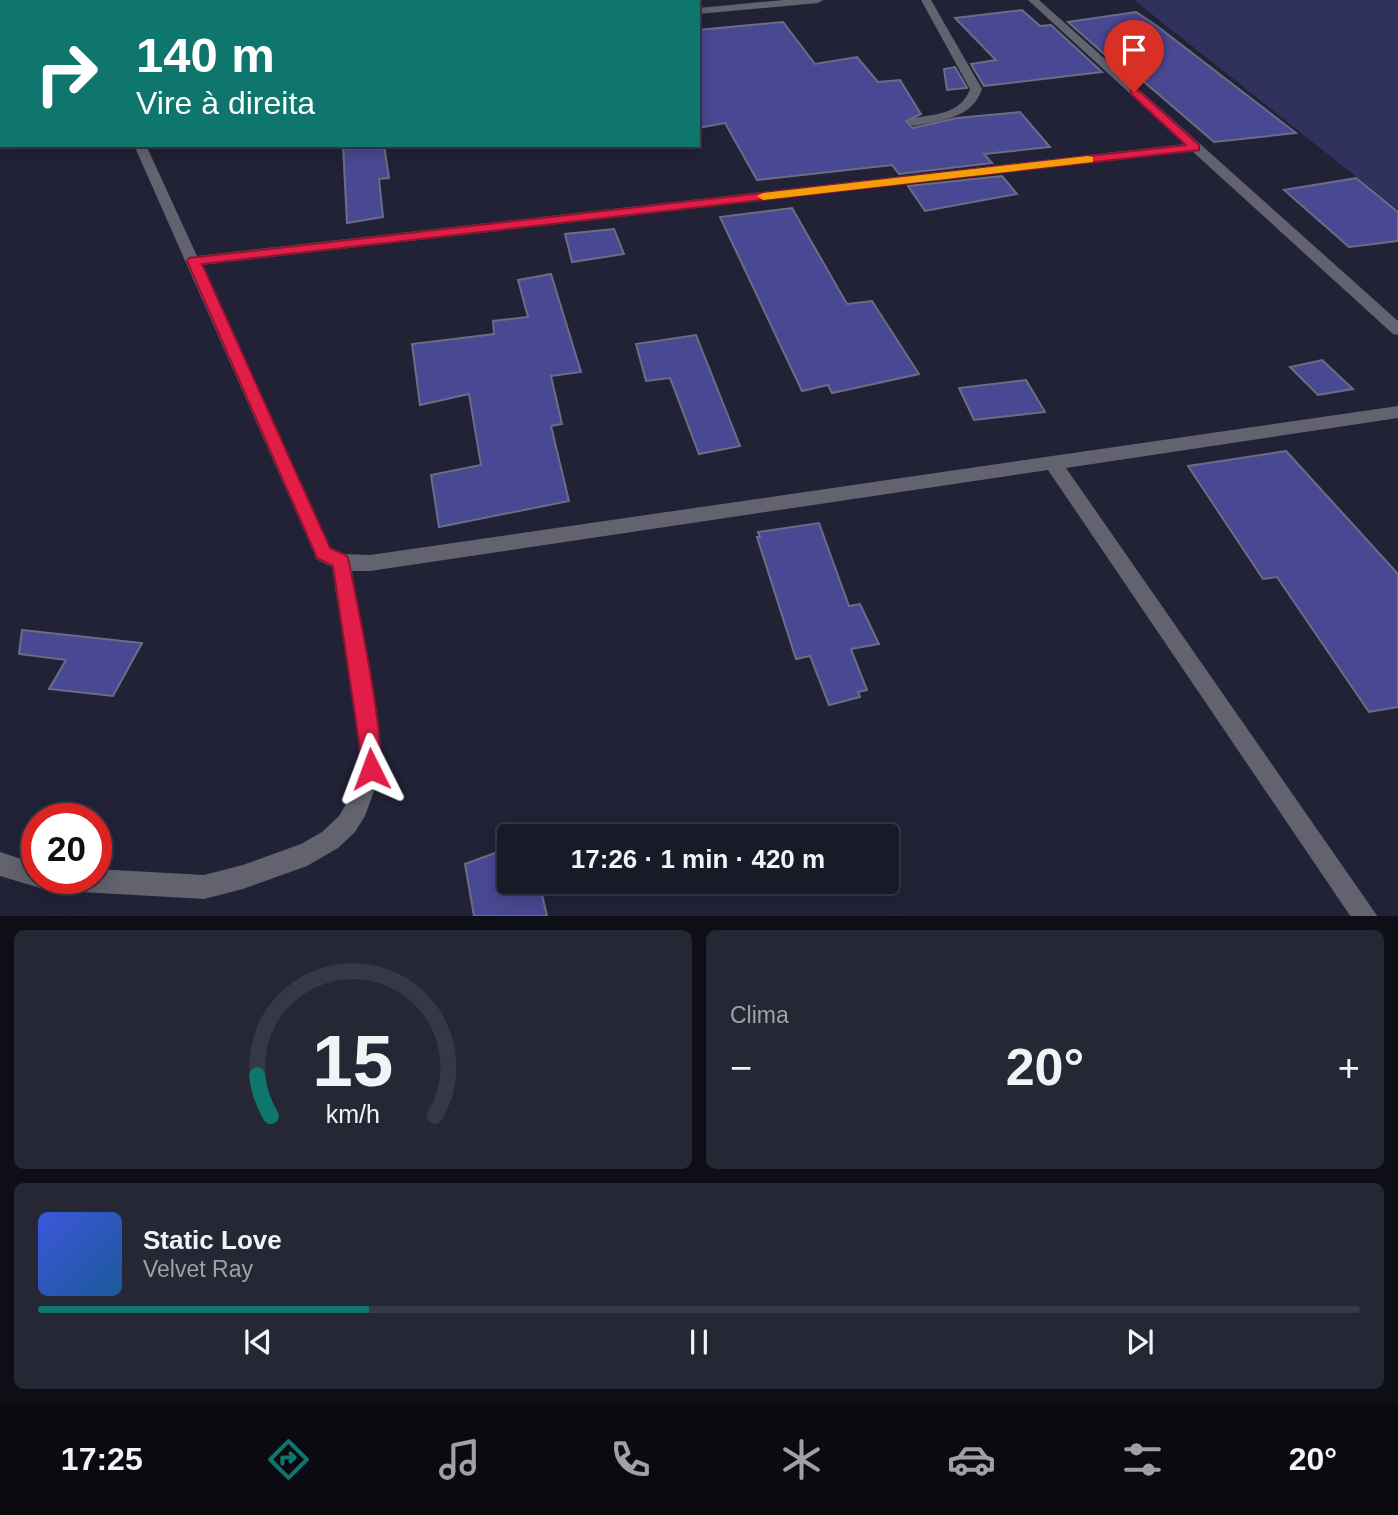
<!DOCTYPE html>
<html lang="pt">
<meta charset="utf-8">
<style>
body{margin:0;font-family:Arial,sans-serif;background:#262734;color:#f1f3f6;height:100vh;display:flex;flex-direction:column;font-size:26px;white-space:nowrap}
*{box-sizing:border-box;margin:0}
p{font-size:23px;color:#9fa1a8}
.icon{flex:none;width:38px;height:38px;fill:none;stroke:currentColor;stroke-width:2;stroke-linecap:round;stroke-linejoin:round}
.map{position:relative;height:916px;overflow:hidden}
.panel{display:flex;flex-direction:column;gap:14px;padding:14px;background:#0e0e16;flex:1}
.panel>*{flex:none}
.hud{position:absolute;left:0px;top:0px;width:700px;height:147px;box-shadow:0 4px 18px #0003,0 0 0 2px #373845;background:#0f766e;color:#fff;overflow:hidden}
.speed{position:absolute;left:21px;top:803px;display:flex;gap:14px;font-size:35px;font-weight:700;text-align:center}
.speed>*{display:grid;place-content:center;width:91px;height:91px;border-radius:50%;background:#191a28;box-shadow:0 4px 18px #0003,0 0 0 2px #373845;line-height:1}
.speed .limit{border:10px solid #d22;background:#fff;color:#111}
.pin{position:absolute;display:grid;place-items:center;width:60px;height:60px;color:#fff;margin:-72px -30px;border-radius:50% 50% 50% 0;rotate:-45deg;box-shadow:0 0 7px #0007}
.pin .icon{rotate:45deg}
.me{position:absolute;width:77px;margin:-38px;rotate:357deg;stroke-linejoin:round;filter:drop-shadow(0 0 5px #0008)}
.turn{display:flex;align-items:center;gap:24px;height:147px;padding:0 21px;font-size:32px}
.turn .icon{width:91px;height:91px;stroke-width:2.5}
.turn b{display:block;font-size:49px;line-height:60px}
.big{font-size:52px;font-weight:600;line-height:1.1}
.panel .widget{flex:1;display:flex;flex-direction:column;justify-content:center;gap:10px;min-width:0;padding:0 24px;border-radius:10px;background:#262734}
.panel .dial{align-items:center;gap:0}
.dial svg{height:182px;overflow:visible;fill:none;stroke:#373845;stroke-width:7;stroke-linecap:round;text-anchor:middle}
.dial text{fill:#f1f3f6;stroke:none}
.song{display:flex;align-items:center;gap:21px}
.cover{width:84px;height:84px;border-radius:10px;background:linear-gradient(135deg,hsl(230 70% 55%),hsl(210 70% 35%))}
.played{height:7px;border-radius:4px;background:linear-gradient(90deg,#0f766e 25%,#373845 25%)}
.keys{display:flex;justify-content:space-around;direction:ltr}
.heat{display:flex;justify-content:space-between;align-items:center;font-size:38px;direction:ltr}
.panel .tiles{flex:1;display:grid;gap:14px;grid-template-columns:1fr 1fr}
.widget:last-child{grid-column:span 2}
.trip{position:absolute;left:497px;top:824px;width:402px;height:70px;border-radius:7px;background:#191a28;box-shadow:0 4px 18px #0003,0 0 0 2px #373845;font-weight:600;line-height:70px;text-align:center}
.tabs{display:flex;height:112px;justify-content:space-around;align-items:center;background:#0a0a10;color:#9fa1a8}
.tabs .icon{width:49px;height:49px}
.tabs .selected{color:#0f766e}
.tabs b{font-size:32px;color:#f1f3f6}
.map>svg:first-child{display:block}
</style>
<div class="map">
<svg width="1398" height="917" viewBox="0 0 1398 917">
<rect width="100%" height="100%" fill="#212236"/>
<polygon fill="#30315c" points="1134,0 1398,0 1398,210"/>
<g fill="#494892" stroke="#6b6d85" stroke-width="2">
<polygon points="1022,10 1040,26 1051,25 1102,72 984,86 971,64 996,60 955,18"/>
<polygon points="1136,12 1157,26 1296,133 1214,142 1128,68 1121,69 1068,22"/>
<polygon points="783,22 815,64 857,57 878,82 900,80 921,114 906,121 913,128 957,118 1020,112 1050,147 984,154 992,163 899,174 892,165 757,180 725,123 698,128 698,30"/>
<polygon points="955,67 967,88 947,90 944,69"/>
<polygon points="343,145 384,145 389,178 379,179 383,217 347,223"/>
<polygon points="1002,176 1017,194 925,211 908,186"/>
<polygon points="1356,178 1398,212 1398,241 1349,247 1284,190"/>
<polygon points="792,208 847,304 872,301 919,374 832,393 828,385 802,391 720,217"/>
<polygon points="614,229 624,254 572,262 565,234"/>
<polygon points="551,274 581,372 551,376 562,424 551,426 569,501 439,527 431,475 481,465 469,394 420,405 412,344 494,334 493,321 528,317 518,280"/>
<polygon points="696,335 740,446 699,454 670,378 646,381 636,344"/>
<polygon points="1322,360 1353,389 1318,395 1290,367"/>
<polygon points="1026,380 1045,412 974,420 959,388"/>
<polygon points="1286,451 1398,574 1398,707 1369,712 1277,577 1263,579 1188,466"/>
<polygon points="819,523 849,606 860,604 879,644 851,649 867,690 858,692 860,697 829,705 810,656 796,659 757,537 760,537 758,532"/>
<polygon points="22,630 142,643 113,696 49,689 66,660 19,654"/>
<polygon points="509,848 509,882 539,882 547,916 474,916 465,864"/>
</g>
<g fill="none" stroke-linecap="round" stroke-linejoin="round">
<g fill="#62636e" fill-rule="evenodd">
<polygon points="103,0 114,0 102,2"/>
<polygon points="784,0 823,0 818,3 698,14 698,8"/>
<path d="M 921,0 L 931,0 L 982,89 C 972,119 941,120 914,126 L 908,122 L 910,119 C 933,114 961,115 970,89 Z"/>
<polygon points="1028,0 1039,0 1398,321 1398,335 1393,334 1192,151 201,265 330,547 343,554 370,555 1398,406 1398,418 1066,468 1378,917 1351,917 1048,470 370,571 352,571 380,736 382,769 365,816 355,832 338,848 307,866 243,889 204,899 47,890 0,876 0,852 37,864 37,878 96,878 96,869 204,875 243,865 301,844 322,832 339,816 348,801 360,769 358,736 332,567 316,559 314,553 134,145 146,145 197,256 1185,144"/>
<polygon points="0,61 2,61 0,68"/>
</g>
</g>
<path fill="#e11d48" stroke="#92132f" stroke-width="2" d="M 1131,90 L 1138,90 L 1199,145 L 1199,150 L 202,264 L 330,548 L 347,556 L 349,562 C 356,599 389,750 378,776 L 371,779 L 364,776 L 333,566 L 317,558 L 315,553 L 187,261 L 189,258 L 1186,145 L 1131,94 Z"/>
<polygon fill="#f59e0b" points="1088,156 1093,157 1093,162 763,200 757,196 763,193"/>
</svg>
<div class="speed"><div class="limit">20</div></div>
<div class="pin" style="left:1134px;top:92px;background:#d93025"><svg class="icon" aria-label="arrive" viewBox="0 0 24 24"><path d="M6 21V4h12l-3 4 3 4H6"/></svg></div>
<svg class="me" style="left:371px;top:769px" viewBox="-20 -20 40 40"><path d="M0-17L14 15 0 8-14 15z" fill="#e11d48" stroke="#fff" stroke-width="4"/></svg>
<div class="trip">17:26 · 1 min · 420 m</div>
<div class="hud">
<div class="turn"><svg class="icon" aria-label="right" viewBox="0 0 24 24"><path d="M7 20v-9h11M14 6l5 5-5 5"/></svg><div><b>140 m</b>Vire à direita</div></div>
</div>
</div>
<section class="panel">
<div class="tiles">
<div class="widget dial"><svg viewBox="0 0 100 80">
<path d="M14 69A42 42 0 1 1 86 69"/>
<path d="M14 69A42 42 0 0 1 8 51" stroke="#0f766e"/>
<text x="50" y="56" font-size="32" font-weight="700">15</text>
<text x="50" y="72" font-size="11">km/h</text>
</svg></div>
<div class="widget"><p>Clima</p>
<div class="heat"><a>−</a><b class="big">20°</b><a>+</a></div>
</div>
<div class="widget">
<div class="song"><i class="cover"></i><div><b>Static Love</b><p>Velvet Ray</p></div></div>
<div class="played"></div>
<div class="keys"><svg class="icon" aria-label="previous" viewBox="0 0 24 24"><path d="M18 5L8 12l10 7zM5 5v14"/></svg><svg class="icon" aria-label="pause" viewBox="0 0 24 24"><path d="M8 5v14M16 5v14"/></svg><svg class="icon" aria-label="next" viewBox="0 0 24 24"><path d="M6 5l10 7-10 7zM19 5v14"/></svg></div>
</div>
</div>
</section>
<nav class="tabs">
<b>17:25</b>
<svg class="icon selected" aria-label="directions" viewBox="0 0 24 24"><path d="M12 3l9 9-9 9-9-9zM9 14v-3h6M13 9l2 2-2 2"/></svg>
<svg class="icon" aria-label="music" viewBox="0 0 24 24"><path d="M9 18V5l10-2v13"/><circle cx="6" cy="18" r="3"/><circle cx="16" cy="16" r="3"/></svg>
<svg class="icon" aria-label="phone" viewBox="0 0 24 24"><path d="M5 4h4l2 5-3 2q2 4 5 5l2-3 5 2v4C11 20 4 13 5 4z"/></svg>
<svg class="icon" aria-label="climate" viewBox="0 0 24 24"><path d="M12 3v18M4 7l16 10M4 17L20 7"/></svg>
<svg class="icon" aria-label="car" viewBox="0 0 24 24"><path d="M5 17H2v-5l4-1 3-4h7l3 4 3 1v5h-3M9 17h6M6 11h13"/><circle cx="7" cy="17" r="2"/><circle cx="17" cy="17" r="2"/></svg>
<svg class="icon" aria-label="filters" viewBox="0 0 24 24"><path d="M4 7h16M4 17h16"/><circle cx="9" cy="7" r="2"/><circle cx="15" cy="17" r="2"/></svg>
<b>20°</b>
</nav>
